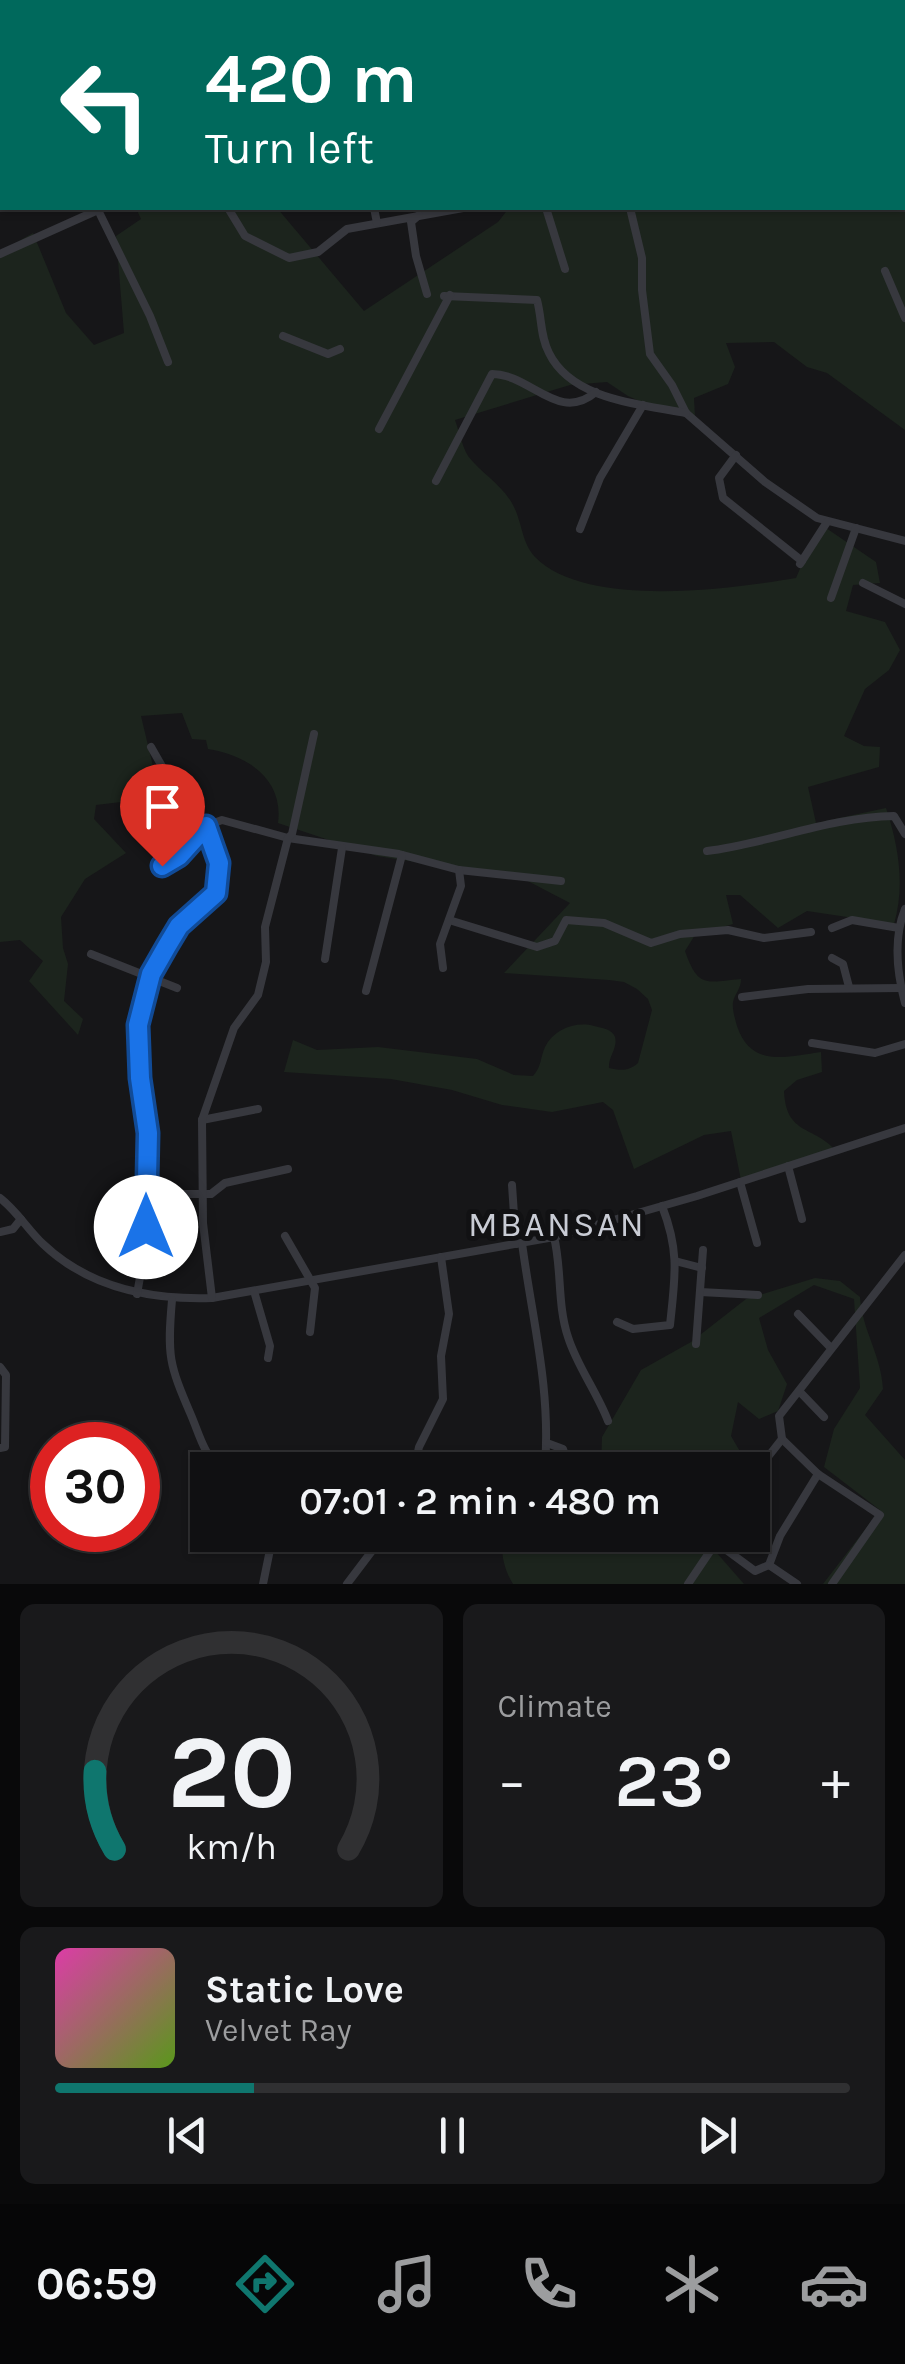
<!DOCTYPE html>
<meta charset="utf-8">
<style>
body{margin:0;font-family:Karla,sans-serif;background:#19191b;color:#f1f3f6;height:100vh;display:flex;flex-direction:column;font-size:38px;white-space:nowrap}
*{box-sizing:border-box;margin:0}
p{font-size:32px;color:#9c9d9f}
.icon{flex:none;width:55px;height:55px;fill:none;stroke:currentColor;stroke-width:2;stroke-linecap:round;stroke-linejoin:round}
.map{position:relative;height:1584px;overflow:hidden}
.side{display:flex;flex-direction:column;gap:20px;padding:20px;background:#09090a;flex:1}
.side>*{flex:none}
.banner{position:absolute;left:0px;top:0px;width:905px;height:210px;box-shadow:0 2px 8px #0004,0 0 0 2px #303032;background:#00695c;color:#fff;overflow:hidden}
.speed{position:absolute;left:30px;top:1422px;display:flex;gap:20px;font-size:50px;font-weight:700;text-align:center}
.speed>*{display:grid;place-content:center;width:130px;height:130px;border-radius:50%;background:#101012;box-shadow:0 2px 8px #0004,0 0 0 2px #303032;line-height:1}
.speed .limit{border:15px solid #d22;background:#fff;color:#111}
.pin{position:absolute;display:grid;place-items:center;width:85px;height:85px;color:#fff;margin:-102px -42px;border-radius:50% 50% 50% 0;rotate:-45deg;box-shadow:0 0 10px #0007}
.pin .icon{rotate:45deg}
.me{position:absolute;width:110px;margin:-55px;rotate:0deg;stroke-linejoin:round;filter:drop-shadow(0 0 8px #0008)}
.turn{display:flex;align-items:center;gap:35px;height:210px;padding:0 40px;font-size:45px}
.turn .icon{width:130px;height:130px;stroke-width:2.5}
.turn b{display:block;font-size:70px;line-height:85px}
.big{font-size:75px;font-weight:600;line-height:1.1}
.side .card{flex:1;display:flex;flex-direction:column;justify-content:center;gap:15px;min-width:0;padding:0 35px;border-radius:15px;background:#19191b}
.side .dial{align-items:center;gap:0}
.dial svg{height:260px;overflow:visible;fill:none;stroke:#303032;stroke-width:7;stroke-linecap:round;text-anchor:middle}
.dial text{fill:#f1f3f6;stroke:none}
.song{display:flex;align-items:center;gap:30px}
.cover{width:120px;height:120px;border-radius:15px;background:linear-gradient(135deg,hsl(320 70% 55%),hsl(90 70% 35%))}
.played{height:10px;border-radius:5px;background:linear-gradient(90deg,#0f766e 25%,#303032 25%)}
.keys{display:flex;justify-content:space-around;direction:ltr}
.heat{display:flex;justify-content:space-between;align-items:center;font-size:55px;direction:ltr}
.side .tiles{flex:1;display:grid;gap:20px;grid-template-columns:1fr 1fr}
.card:last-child{grid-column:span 2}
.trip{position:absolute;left:190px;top:1452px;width:580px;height:100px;border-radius:0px;background:#101012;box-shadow:0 2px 8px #0004,0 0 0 2px #303032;font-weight:600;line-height:100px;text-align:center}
.tab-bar{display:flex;height:160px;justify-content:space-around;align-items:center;background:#060607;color:#9c9d9f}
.tab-bar .icon{width:70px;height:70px}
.tab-bar .current{color:#0f766e}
.tab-bar b{font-size:45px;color:#f1f3f6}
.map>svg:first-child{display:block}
</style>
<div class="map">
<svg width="905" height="1584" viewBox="0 0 905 1584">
<rect width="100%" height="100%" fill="#161618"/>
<g fill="#1c241d">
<path d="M 0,0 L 905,0 L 905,430 L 827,373 L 807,367 L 774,342 L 726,343 L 735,367 L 728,384 L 694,398 L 695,417 L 662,411 L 628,396 L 607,382 L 570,385 L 455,420 C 459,431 462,446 468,456 C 482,474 504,486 514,507 C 522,523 522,543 535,557 C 586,609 731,589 796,578 L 809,548 L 826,528 L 876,562 L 880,583 L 853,585 L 846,611 L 885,622 L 900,650 L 889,670 L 865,689 L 844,736 L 864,746 L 880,747 L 879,767 L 808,787 L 816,823 L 886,808 C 899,847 905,887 894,924 L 807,911 L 778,928 L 740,895 L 726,895 L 733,924 L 695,935 L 685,951 C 698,989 707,982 741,979 C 741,989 735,993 733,1002 C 732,1009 735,1019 737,1026 C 751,1068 786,1057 821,1052 L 822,1072 L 797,1080 L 784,1091 C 786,1136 814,1125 836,1151 L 741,1180 L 731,1131 L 704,1135 L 634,1169 L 613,1110 L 603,1102 L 552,1112 L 502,1105 L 452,1090 L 391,1079 L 284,1072 L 293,1040 L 317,1050 L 378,1047 L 477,1059 L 514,1075 L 533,1076 C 542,1066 540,1058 545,1047 C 554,1029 576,1021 594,1026 C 602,1028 612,1029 615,1037 C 618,1048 608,1057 609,1068 C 621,1071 629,1071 638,1063 L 652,1010 L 648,999 L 637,989 L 624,982 L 609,980 L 504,973 L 570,903 L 522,878 L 377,856 L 278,823 C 284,779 247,755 208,749 L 206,740 L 192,739 L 182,713 L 141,716 L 157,783 L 146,799 L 96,805 L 94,819 L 126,853 L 85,879 L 61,917 L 63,948 L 68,964 L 64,1001 L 83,1019 L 78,1035 L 29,981 L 43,961 L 20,940 L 0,942 L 0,252 L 33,233 L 66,313 L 94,345 L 124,333 L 116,236 L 141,219 L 136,208 L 277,208 L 364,311 L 498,222 L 509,208 L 902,208 L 902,2 L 2,2 L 0,59 Z"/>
<path d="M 815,1278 L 840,1281 L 860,1297 C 862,1330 881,1354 883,1389 L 865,1415 L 905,1460 L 905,1584 L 823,1584 L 880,1510 L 824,1467 L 834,1429 L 860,1388 L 854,1299 L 814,1285 L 759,1318 L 768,1350 L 787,1384 L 778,1411 L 759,1419 L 738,1402 L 731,1436 L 745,1460 L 741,1470 L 601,1470 L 602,1437 L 641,1370 L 691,1342 L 746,1299 Z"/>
<path d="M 503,1535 L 712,1535 L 709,1544 L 744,1584 L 513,1584 C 504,1570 500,1551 503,1535 Z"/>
</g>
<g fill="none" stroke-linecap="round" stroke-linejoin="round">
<g stroke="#37383e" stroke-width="8">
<polyline points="462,0 468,2"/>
<polyline points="292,2 296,0"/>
<polyline points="536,2 536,0"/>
<polyline points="603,2 604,0"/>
<polyline points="0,3 2,8"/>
<polyline points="0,123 2,122"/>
<polyline points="902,132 905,131"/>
<polyline points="902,159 905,179"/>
<polyline points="0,192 2,191"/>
<polyline points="97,208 150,316 168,362"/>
<polyline points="228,208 245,236 289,258 318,252 347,229 463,208"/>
<polyline points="374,208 377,223"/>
<polyline points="546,208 565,269"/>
<polyline points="630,208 642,258 642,290 650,354 672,385 686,413 765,482 817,518 905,541"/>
<polyline points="419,215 411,222 416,256 427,294"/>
<polyline points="0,254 98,210"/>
<polyline points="885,271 905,318"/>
<path d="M 444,296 L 537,300 C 542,318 540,336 549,353 C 572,400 640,404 686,413"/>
<polyline points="283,336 328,354 340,349"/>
<polyline points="379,429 450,295"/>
<polyline points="736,455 719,478 723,498 802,561"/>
<path d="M 436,481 L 492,374 C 531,374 558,424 596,392"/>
<polyline points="580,529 600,478 643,405"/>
<polyline points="800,564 827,522"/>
<polyline points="863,583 905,604"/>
<polyline points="831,598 856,528"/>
<path d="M 707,851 C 770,843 830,817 894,816 L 905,834"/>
<polyline points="162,866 179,856 206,826 222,820 288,838 399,854 459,870 561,881"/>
<path d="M 905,909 C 893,939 897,973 905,1003"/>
<polyline points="449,920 537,947 555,941 566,920 604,923 651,943 680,934 728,930 764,938 811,932"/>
<polyline points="832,928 852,920 899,928"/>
<polyline points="91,954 177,988"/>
<polyline points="832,958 843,964 849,987"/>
<polyline points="325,959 342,848"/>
<polyline points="443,968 440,944 461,886 459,870"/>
<polyline points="366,991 402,855"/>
<polyline points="742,997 808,989 901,988"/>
<polyline points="812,1043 875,1053 905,1044"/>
<polyline points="202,1120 258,1109"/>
<polyline points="788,1166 802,1219"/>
<polyline points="740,1182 757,1243"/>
<polyline points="512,1185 516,1244"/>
<path d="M 0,1198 C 17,1211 28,1230 43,1244 C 89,1288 151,1300 212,1298 L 554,1237 L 697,1196 L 905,1128"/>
<polyline points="149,1202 171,1194 211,1194 225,1183 288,1169"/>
<polyline points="0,1232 13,1229 21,1219"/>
<polyline points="285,1236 315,1288 310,1332"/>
<path d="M 554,1237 C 562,1269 557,1304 568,1337 C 577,1366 597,1392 608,1421"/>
<path d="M 522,1243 C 532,1319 551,1388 545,1466"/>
<polyline points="675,1261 702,1268"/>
<polyline points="254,1291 270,1346 268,1358"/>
<polyline points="700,1292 758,1295"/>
<polyline points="137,1294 146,1244 149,1202 148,1133 140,1078 138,1025 151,974 179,926 216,893 220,873 212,835 175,789 151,747"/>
<polyline points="212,1298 203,1223 202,1120 234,1028 258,995 266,962 265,927 288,838 292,834 314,734"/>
<path d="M 172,1300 C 167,1356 169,1364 191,1415 C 200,1436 203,1453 221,1470"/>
<polyline points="798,1314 830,1347"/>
<path d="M 617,1322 L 633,1329 L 670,1325 C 675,1277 680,1252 662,1206"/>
<polyline points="696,1344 703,1250"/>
<polyline points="0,1367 6,1375 5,1447 0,1448"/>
<polyline points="800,1392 824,1417"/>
<polyline points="547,1443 563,1449 570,1470"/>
<polyline points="414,1470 419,1447 443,1399 441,1356 449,1314 441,1257"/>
<polyline points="752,1477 782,1439"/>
<polyline points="717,1543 755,1571 769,1565 780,1536 818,1474"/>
<polyline points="769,1565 797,1584"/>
<polyline points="263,1584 273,1535"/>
<polyline points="347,1584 384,1535"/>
<polyline points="688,1584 721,1535"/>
<polyline points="832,1584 880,1515 818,1474 782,1439 779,1416 905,1255"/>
</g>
</g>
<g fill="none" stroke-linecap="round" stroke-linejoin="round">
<defs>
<polyline id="route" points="146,1227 148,1133 140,1078 138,1025 151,974 167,946 179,926 216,893 219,863 206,826 179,856 162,866"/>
</defs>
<use href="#route" stroke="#114b97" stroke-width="25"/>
<use href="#route" stroke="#1a73e8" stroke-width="18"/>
</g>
<g text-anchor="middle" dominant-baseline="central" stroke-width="10" stroke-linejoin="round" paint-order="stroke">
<g font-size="35" letter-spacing="2.5" fill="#c9ccd5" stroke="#111113">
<text x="557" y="1224">MBANSAN</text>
</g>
</g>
</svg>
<div class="speed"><div class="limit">30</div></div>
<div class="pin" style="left:162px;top:866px;background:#d93025"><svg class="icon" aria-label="arrive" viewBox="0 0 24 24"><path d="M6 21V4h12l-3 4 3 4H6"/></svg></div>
<svg class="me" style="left:146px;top:1227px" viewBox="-20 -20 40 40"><circle r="19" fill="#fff"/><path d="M0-13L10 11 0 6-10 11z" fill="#1a73e8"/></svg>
<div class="trip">07:01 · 2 min · 480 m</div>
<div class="banner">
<div class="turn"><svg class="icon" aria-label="left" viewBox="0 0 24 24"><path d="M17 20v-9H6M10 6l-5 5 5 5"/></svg><div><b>420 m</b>Turn left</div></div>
</div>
</div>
<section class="side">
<div class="tiles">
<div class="card dial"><svg viewBox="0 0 100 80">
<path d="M14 69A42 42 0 1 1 86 69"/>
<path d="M14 69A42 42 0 0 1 8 45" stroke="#0f766e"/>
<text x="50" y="56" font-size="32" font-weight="700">20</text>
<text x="50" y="72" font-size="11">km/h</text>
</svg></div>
<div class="card"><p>Climate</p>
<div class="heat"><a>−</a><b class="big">23°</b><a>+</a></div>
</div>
<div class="card">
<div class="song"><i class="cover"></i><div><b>Static Love</b><p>Velvet Ray</p></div></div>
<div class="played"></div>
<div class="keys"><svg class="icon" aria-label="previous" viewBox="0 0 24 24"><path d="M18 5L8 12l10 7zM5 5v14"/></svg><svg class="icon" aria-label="pause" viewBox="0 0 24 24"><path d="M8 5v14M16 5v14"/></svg><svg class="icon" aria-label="next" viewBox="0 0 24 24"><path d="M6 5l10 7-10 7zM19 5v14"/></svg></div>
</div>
</div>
</section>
<nav class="tab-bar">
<b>06:59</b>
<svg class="icon current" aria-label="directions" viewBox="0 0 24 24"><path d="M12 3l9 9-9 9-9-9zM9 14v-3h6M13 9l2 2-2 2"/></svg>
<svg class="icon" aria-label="music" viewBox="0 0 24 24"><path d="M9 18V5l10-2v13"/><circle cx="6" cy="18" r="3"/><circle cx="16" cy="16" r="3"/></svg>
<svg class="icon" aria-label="phone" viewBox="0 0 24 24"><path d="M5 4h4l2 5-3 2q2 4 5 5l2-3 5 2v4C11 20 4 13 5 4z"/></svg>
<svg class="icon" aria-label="climate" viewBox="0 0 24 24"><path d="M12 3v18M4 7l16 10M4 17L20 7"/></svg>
<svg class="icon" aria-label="car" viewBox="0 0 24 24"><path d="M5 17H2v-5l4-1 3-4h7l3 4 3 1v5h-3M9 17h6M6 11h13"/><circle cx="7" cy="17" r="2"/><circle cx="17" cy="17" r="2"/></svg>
</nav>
